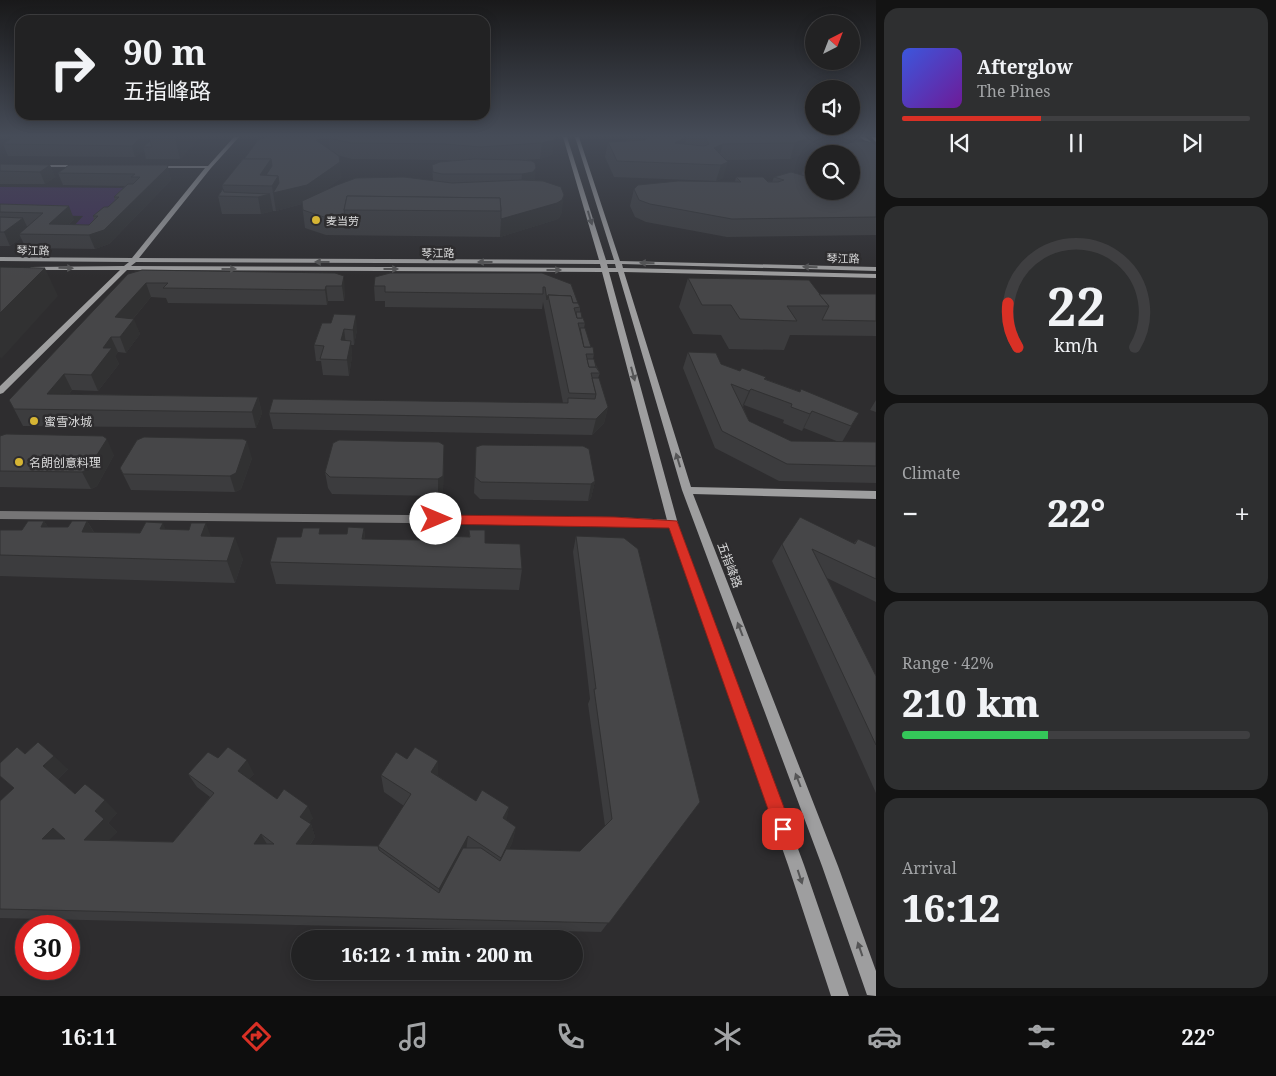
<!DOCTYPE html>
<meta charset="utf-8">
<style>
body{margin:0;font-family:"Noto Serif","Noto Sans SC",serif;background:#2e2f30;color:#f1f3f6;height:100vh;display:flex;flex-direction:column;font-size:19px;white-space:nowrap}
*{box-sizing:border-box;margin:0}
p{font-size:16px;color:#a2a4a6}
.icon{flex:none;width:28px;height:28px;fill:none;stroke:currentColor;stroke-width:2;stroke-linecap:round;stroke-linejoin:round}
.map{position:relative;flex:1;overflow:hidden}
.drawer{display:flex;flex-direction:column;gap:8px;padding:8px;background:#131313;width:400px}
.drawer>*{flex:none}
.hud{position:absolute;left:15px;top:15px;width:475px;height:105px;border-radius:15px;box-shadow:0 2px 12px #0003,0 0 0 1px #3f3f41;background:#222223;color:#f1f3f6;overflow:hidden}
.needle{width:32px;rotate:42deg}
.buttons{position:absolute;left:805px;top:15px;display:grid;gap:10px}
.buttons a{display:grid;place-items:center;width:55px;height:55px;border-radius:50%;background:#222223;box-shadow:0 2px 12px #0003,0 0 0 1px #3f3f41;font-size:25px}
.speed{position:absolute;left:15px;top:915px;display:flex;gap:10px;font-size:25px;font-weight:700;text-align:center}
.speed>*{display:grid;place-content:center;width:65px;height:65px;border-radius:50%;background:#222223;box-shadow:0 2px 12px #0003,0 0 0 1px #3f3f41;line-height:1}
.speed .limit{border:8px solid #d22;background:#fff;color:#111}
.pin{position:absolute;display:grid;place-items:center;width:42px;height:42px;color:#fff;margin:-21px;border-radius:10px;box-shadow:0 2px 8px #0006}
.me{position:absolute;width:55px;margin:-28px;rotate:90deg;stroke-linejoin:round;filter:drop-shadow(0 0 4px #0008)}
.turn{display:flex;align-items:center;gap:18px;height:105px;padding:0 25px;font-size:22px}
.turn .icon{width:65px;height:65px;stroke-width:2.5}
.turn b{display:block;font-size:35px;line-height:42px}
.big{font-size:38px;font-weight:800;line-height:1.1}
.drawer .card{flex:1;display:flex;flex-direction:column;justify-content:center;gap:8px;min-width:0;padding:0 18px;border-radius:15px;background:#2e2f30}
.drawer .dial{align-items:center;gap:0}
.dial svg{height:130px;overflow:visible;fill:none;stroke:#3f3f41;stroke-width:7;stroke-linecap:round;text-anchor:middle}
.dial text{fill:#f1f3f6;stroke:none}
.song{display:flex;align-items:center;gap:15px}
.cover{width:60px;height:60px;border-radius:8px;background:linear-gradient(135deg,hsl(230 70% 55%),hsl(280 70% 35%))}
.played{height:5px;border-radius:2px;background:linear-gradient(90deg,#d93025 40%,#3f3f41 40%)}
.keys{display:flex;justify-content:space-around;direction:ltr}
.heat{display:flex;justify-content:space-between;align-items:center;font-size:28px;direction:ltr}
.charge{height:8px;border-radius:4px;background:linear-gradient(90deg,#34c759 42%,#3f3f41 0)}
.trip{position:absolute;left:291px;top:930px;width:292px;height:50px;border-radius:25px;background:#222223;box-shadow:0 2px 12px #0003,0 0 0 1px #3f3f41;font-weight:800;line-height:50px;text-align:center}
.dock{display:flex;height:80px;justify-content:space-around;align-items:center;background:#0e0e0e;color:#a2a4a6}
.dock .icon{width:35px;height:35px}
.dock .selected{color:#d93025}
.dock b{font-size:22px;color:#f1f3f6}
main{display:flex;flex:1;min-height:0}
.map>svg:first-child{display:block}
</style>
<main>
<div class="map">
<svg width="876" height="996" viewBox="0 0 876 996">
<rect width="100%" height="100%" fill="#2e2d2f"/>
<polygon fill="#402e56" points="0,187 133,188 88,235 66,235 83,216 0,214"/>
<g fill="none" stroke-linecap="round" stroke-linejoin="round">
<polygon fill="#767576" fill-rule="evenodd" points="0,511 615,517 673,520 677,521 678,524 677,527 673,528 615,525 0,519"/>
<g fill="#9e9e9f" fill-rule="evenodd">
<path d="M 234,137 L 239,137 L 211,168 L 139,258 L 599,260 L 563,137 L 567,137 L 606,260 L 614,260 L 575,137 L 579,137 L 620,261 L 876,267 L 876,271 L 622,264 L 623,268 L 876,274 L 876,278 L 624,272 L 691,487 L 876,491 L 876,499 L 693,494 L 838,866 L 876,971 L 876,996 L 867,995 L 822,866 L 682,490 L 618,272 L 609,272 L 678,524 L 804,865 L 849,996 L 831,996 L 788,865 L 668,524 L 602,272 L 127,270 L 3,393 L 0,394 L 0,386 L 120,270 L 33,270 L 30,268 L 31,267 L 124,266 L 129,262 L 0,261 L 0,257 L 132,258 L 205,168 L 156,168 L 154,166 L 208,166 ZM 136,262 L 600,264 L 601,268 L 131,266 ZM 607,264 L 615,264 L 616,268 L 608,268 Z"/>
<polygon points="860,137 865,137 876,146 876,149"/>
<polygon points="36,165 79,165 81,166 79,167 38,167"/>
</g>
<polygon fill="#bebdbf" fill-rule="evenodd" points="871,137 876,137 876,142"/>
</g>
<g fill="#3c3c3e" fill-rule="evenodd">
<polygon points="13,137 147,137 148,142 150,141 149,137 200,137 180,159 146,159 144,150 135,157 8,156 3,144"/>
<path d="M 265,137 L 554,140 L 552,155 L 540,159 L 523,160 L 534,180 L 562,212 L 559,218 L 555,220 L 500,237 L 326,235 L 305,228 L 302,204 L 276,211 L 273,211 L 261,214 L 222,214 L 218,196 L 223,189 L 222,185 L 244,159 ZM 337,155 L 352,159 L 445,160 L 455,161 L 432,165 L 433,180 L 325,190 L 341,178 Z"/>
<polygon points="627,137 820,137 817,147 876,145 876,235 727,237 646,222 635,217 630,206 634,189 735,182 736,177 772,182 774,177 801,175 803,171 814,168 814,191 851,154 814,154 814,167 810,163 816,147 790,159 726,160 723,178 716,181 614,177 605,157 608,142 631,141 626,139"/>
<polygon points="0,164 50,165 55,177 45,184 0,184"/>
<polygon points="167,165 171,180 109,244 95,249 26,248 21,238 10,246 0,246 0,204 74,219 68,225 89,225 94,220 93,216 108,207 115,201 114,197 125,186 63,185 58,173"/>
<polygon points="335,273 345,291 344,301 328,301 327,305 168,303 166,298 151,297 133,319 140,334 126,353 118,352 115,356 119,364 98,391 72,390 69,394 258,397 262,413 256,428 23,426 14,409 128,274"/>
<polygon points="542,273 578,303 580,307 580,312 585,323 584,328 591,347 594,354 593,359 600,373 598,378 608,407 604,423 592,435 273,429 269,413 563,403 543,302 542,309 385,307 385,301 375,301 374,286"/>
<polygon points="688,278 819,294 876,294 876,336 790,335 784,350 729,349 721,335 693,334 679,307"/>
<polygon points="322,323 357,330 354,345 351,345 352,356 349,376 323,375 321,361 316,361 314,345"/>
<path d="M 688,352 L 740,371 L 766,377 L 765,379 L 859,413 L 842,442 L 876,442 L 876,483 L 779,481 L 715,448 L 683,368 ZM 744,405 L 784,420 L 783,423 L 802,431 L 804,428 L 839,442 L 791,441 L 749,421 L 743,407 Z"/>
<polygon points="876,400 876,412 870,410"/>
<polygon points="0,436 114,455 97,486 91,489 0,487"/>
<polygon points="444,445 443,493 438,496 332,494 328,488 325,472"/>
<polygon points="476,447 595,481 591,498 588,501 480,499 474,493"/>
<polygon points="252,458 241,489 235,492 131,490 120,468"/>
<polygon points="44,521 48,527 68,527 87,521 94,532 140,533 166,529 211,537 243,559 235,583 0,576 0,530 22,530"/>
<polygon points="364,528 365,539 422,540 440,536 469,537 469,530 485,543 522,569 519,590 276,584 270,562 301,537 321,534 347,534"/>
<polygon points="576,536 700,802 601,932 0,918 0,801 14,788 25,754 68,769 58,779 75,794 117,813 108,823 117,832 108,840 173,842 210,797 197,787 188,774 218,758 254,774 249,779 277,799 313,818 309,823 311,824 315,837 310,845 378,846 404,806 384,792 381,775 407,759 438,761 438,776 476,801 509,807 506,820 516,827 512,843 509,849 580,851 605,826 588,704 590,699 573,552"/>
<polygon points="858,539 876,547 876,602 827,578 876,676 876,793 772,561 782,544 854,543"/>
</g>
<g fill="#313132">
<polygon points="141,137 147,137 149,145 143,147 144,150 135,157 132,146"/>
<polygon points="175,137 200,137 180,159"/>
<polygon points="685,137 687,137 683,151 675,143"/>
<polygon points="809,137 820,137 817,147 790,159 795,143"/>
<polygon points="329,138 330,153 316,140"/>
<polygon points="554,140 552,155 540,159 542,143"/>
<polygon points="723,144 718,160 714,148"/>
<polygon points="271,159 278,176 340,162 341,178 309,202 276,211 272,186 260,175"/>
<polygon points="728,162 723,178 716,181 721,165"/>
<polygon points="50,165 55,177 45,184 40,172"/>
<polygon points="168,167 171,180 109,244 95,249 89,235"/>
<polygon points="536,168 535,180 532,184 521,186 522,174"/>
<polygon points="270,194 273,211 261,214 258,197"/>
<polygon points="564,195 562,212 559,218 555,220 500,237 501,219"/>
<polygon points="69,206 74,219 58,234 49,224"/>
<polygon points="23,218 29,231 19,234 21,238 10,246 4,232"/>
<polygon points="45,268 58,296 1,359 0,357 0,313"/>
<polygon points="344,276 345,291 344,301 342,286"/>
<polygon points="146,283 151,297 121,333 115,317"/>
<polygon points="326,286 328,301 327,305 325,290"/>
<polygon points="356,315 357,330 354,345 353,330"/>
<polygon points="134,319 140,334 126,353 120,337"/>
<polygon points="344,329 346,345 341,340"/>
<polygon points="111,337 118,352 115,356 119,364 98,391 91,375 103,348"/>
<polygon points="351,341 352,356 349,376 347,360"/>
<polygon points="64,374 72,390 56,410 47,394"/>
<polygon points="751,389 744,405 742,407 749,391"/>
<polygon points="258,397 262,413 256,428 252,412"/>
<polygon points="608,407 604,423 592,435 596,419"/>
<polygon points="812,411 804,428 802,431 810,414"/>
<polygon points="107,439 114,455 97,486 91,489 82,472"/>
<polygon points="247,441 252,458 241,489 235,492 230,476"/>
<polygon points="444,445 443,493 438,496 438,479"/>
<polygon points="595,481 591,498 588,501 591,484"/>
<polygon points="44,521 58,543 41,527"/>
<polygon points="87,521 100,543 82,532"/>
<polygon points="163,523 172,544 160,529"/>
<polygon points="206,523 214,545 201,536"/>
<polygon points="364,528 366,550 362,539"/>
<polygon points="235,537 243,559 235,583 227,561"/>
<polygon points="54,756 68,769 57,780 43,766"/>
<polygon points="247,760 254,774 245,784 238,771"/>
<polygon points="438,761 438,779 431,772"/>
<polygon points="105,800 117,813 108,823 117,832 98,852 84,840 95,811"/>
<polygon points="308,806 313,818 305,829 300,817"/>
<polygon points="509,807 506,824 503,818"/>
<polygon points="311,824 315,837 302,856 296,844"/>
<polygon points="516,827 512,843 498,872 501,858"/>
<polygon points="53,828 67,841 42,839"/>
<polygon points="261,834 268,846 254,844"/>
<polygon points="468,836 466,851 439,903 439,889"/>
</g>
<g fill="#464648" stroke="#313132" fill-rule="evenodd">
<polygon points="13,137 141,137 132,146 3,144"/>
<polygon points="265,137 554,137 554,140 542,143 480,147 445,144 351,143 329,138 316,140 339,156 340,162 307,185 273,193 279,183 278,176 266,175 272,166 271,159 244,159 258,140"/>
<polygon points="649,137 685,137 675,143 704,146 709,144 705,137 809,137 795,143 723,144 714,148 728,162 721,165 617,161 608,142 644,140"/>
<polygon points="150,141 152,147 143,147"/>
<polygon points="865,141 873,143 876,145 876,217 732,219 650,204 639,200 634,189 638,185 678,181 741,182 736,177 763,177 768,182 778,182 784,180 774,177 791,172 805,176 813,174 803,171 814,168 814,191 851,191 851,154 823,154 816,147"/>
<polygon points="243,159 271,159 260,175 278,176 272,186 222,185"/>
<polygon points="474,159 520,160 532,161 535,163 536,168 533,172 522,174 442,174 433,172 432,165 440,162"/>
<polygon points="0,164 50,165 40,172 0,171"/>
<polygon points="69,165 167,165 168,167 104,230 89,235 19,234 43,213 0,212 0,204 69,206 49,224 89,225 98,216 93,216 104,207 108,207 119,197 114,197 128,184 133,184 140,177 131,177 135,174 58,173"/>
<polygon points="404,177 452,183 522,180 543,181 561,187 564,195 562,200 557,203 501,219 501,211 500,198 347,196 344,210 345,217 324,217 303,210 302,201 337,185 356,178"/>
<polygon points="223,189 224,192 270,194 258,197 218,196"/>
<polygon points="347,196 500,198 501,211 344,210"/>
<polygon points="0,217 23,218 4,232 0,232"/>
<polygon points="0,267 45,268 0,313"/>
<polygon points="142,270 335,273 344,276 342,286 326,286 325,290 163,288 168,283 146,283 115,317 134,319 120,337 111,337 103,348 112,348 91,375 64,374 47,394 258,397 252,412 14,409 9,400 128,274"/>
<polygon points="390,273 542,273 571,284 578,303 573,303 571,296 548,295 547,300 545,287 543,287 543,294 385,292 385,286 374,286 375,277"/>
<polygon points="688,278 809,280 829,306 787,306 797,321 740,319 731,305 702,305"/>
<polygon points="819,294 876,294 876,321 822,320 829,306"/>
<polygon points="548,295 571,296 573,303 578,303 580,307 574,308 577,318 583,318 585,323 578,323 584,347 593,347 594,354 586,354 589,367 596,367 600,373 591,373 596,394 569,393"/>
<polygon points="576,312 581,312 582,318 577,318"/>
<polygon points="334,314 356,315 353,330 344,329 341,340 351,341 347,360 320,359 324,346 314,345 322,323 331,323"/>
<polygon points="580,328 585,328 591,347 584,347"/>
<polygon points="688,352 716,353 721,364 740,371 742,368 766,377 764,379 800,392 801,389 859,413 851,426 812,411 810,414 791,407 792,404 751,389 749,391 731,384 749,421 791,441 876,442 876,466 787,464 722,431"/>
<polygon points="587,359 594,359 596,367 589,367"/>
<polygon points="592,378 599,378 608,407 596,419 269,413 273,399 568,403 568,398 595,399 596,394"/>
<polygon points="6,434 103,436 107,439 88,469 82,472 0,471 0,436"/>
<polygon points="144,437 243,439 247,441 236,473 230,476 123,474 120,468 137,440"/>
<polygon points="339,440 439,442 444,445 443,476 438,479 330,477 325,472 333,443"/>
<polygon points="482,445 583,446 589,449 595,481 591,484 481,482 475,477 476,447"/>
<polygon points="800,517 855,544 858,539 876,547 876,579 812,549 876,676 876,745 782,544"/>
<polygon points="28,521 44,521 41,527 68,527 72,521 87,521 82,532 140,533 146,522 163,523 160,529 189,530 191,523 206,523 201,536 235,537 227,561 0,555 0,530 22,530"/>
<polygon points="348,527 364,528 362,539 422,540 423,529 440,530 440,536 470,537 469,530 485,530 485,543 520,544 522,569 270,562 277,537 301,537 303,528 320,528 319,534 347,534"/>
<path d="M 576,536 L 624,538 L 638,549 L 700,802 L 609,923 L 0,909 L 0,801 L 14,788 L 0,776 L 0,763 L 17,747 L 25,754 L 38,742 L 54,756 L 43,766 L 75,794 L 85,784 L 105,800 L 95,811 L 104,819 L 84,840 L 173,842 L 214,793 L 188,774 L 208,752 L 218,758 L 228,747 L 247,760 L 238,771 L 277,799 L 284,789 L 308,806 L 300,817 L 311,824 L 296,844 L 378,846 L 379,850 L 439,893 L 463,848 L 481,848 L 500,861 L 506,849 L 580,851 L 612,819 L 594,689 L 596,689 ZM 53,828 L 65,839 L 42,839 ZM 261,834 L 274,844 L 254,844 Z"/>
<polygon points="415,747 438,761 431,772 476,801 482,790 509,807 503,818 516,827 501,858 468,836 439,889 378,846 411,794 381,775 396,752 407,759"/>
</g>
<defs><path id="oneway-solid" d="M-6-.8H1V-3.2L6.5 0L1 3.2V.8H-6Z" transform="scale(1.25)"/></defs>
<g fill="#555556">
<use href="#oneway-solid" transform="translate(590 218) rotate(73)"/>
<use href="#oneway-solid" transform="translate(322 262) rotate(-180)"/>
<use href="#oneway-solid" transform="translate(485 262) rotate(-180)"/>
<use href="#oneway-solid" transform="translate(647 263) rotate(-179)"/>
<use href="#oneway-solid" transform="translate(810 267) rotate(-179)"/>
<use href="#oneway-solid" transform="translate(66 268) rotate(1)"/>
<use href="#oneway-solid" transform="translate(229 269)"/>
<use href="#oneway-solid" transform="translate(391 269)"/>
<use href="#oneway-solid" transform="translate(554 270)"/>
<use href="#oneway-solid" transform="translate(633 374) rotate(75)"/>
<use href="#oneway-solid" transform="translate(678 460) rotate(-107)"/>
<use href="#oneway-solid" transform="translate(740 629) rotate(-111)"/>
<use href="#oneway-solid" transform="translate(798 780) rotate(-111)"/>
<use href="#oneway-solid" transform="translate(800 877) rotate(72)"/>
<use href="#oneway-solid" transform="translate(860 949) rotate(-109)"/>
</g>
<linearGradient id="sky" x2="0" y2="1"><stop stop-color="#19191a"/><stop offset="0.49" stop-color="#464c58"/><stop offset="1" stop-color="#464c58" stop-opacity="0"/></linearGradient>
<rect width="876" height="277" fill="url(#sky)"/>
<polygon fill="#d93025" stroke="#8d1f18" points="436,515 614,517 677,521 792,829 789,835 783,837 777,835 775,829 669,528 436,524 430,519"/>
<g fill="#d6b534" stroke="#2e2d2f" stroke-width="2">
<circle cx="316" cy="220" r="5"/>
<circle cx="34" cy="421" r="5"/>
<circle cx="19" cy="462" r="5"/>
</g>
<g text-anchor="middle" dominant-baseline="central" stroke-width="5" stroke-linejoin="round" paint-order="stroke">
<g font-size="11" fill="#d8d8d9" stroke="#2e2d2f" text-anchor="start">
<text x="326" y="220">麦当劳</text>
</g>
<g font-size="11" fill="#d8d8d9" stroke="#2e2d2f">
<text transform="translate(33 250) rotate(1)">琴江路</text>
<text x="438" y="252">琴江路</text>
<text transform="translate(843 258) rotate(1)">琴江路</text>
</g>
<g font-size="12" fill="#d8d8d9" stroke="#2e2d2f" text-anchor="start">
<text x="44" y="421">蜜雪冰城</text>
<text x="29" y="462">名朗创意料理</text>
</g>
<g font-size="12" fill="#d8d8d9" stroke="#2e2d2f">
<text transform="translate(730 565) rotate(69)">五指峰路</text>
</g>
</g>
</svg>
<div class="buttons">
<a><svg class="needle" viewBox="-14 -14 28 28"><path d="M0-13l5 13h-10z" fill="#e53935"/><path d="M0 13l5-13h-10z" fill="#a2a4a6"/></svg></a>
<a><svg class="icon" aria-label="sound" viewBox="0 0 24 24"><path d="M4 9h4l5-4v14l-5-4H4zM17 9q2 3 0 6"/></svg></a>
<a><svg class="icon" aria-label="search" viewBox="0 0 24 24"><circle cx="10" cy="10" r="6"/><path d="M15 15l6 6"/></svg></a>
</div>
<div class="speed"><div class="limit">30</div></div>
<div class="pin" style="left:783px;top:829px;background:#d93025"><svg class="icon" aria-label="arrive" viewBox="0 0 24 24"><path d="M6 21V4h12l-3 4 3 4H6"/></svg></div>
<svg class="me" style="left:436px;top:519px" viewBox="-20 -20 40 40"><circle r="19" fill="#fff"/><path d="M0-13L10 11 0 6-10 11z" fill="#d93025"/></svg>
<div class="trip">16:12 · 1 min · 200 m</div>
<div class="hud">
<div class="turn"><svg class="icon" aria-label="right" viewBox="0 0 24 24"><path d="M7 20v-9h11M14 6l5 5-5 5"/></svg><div><b>90 m</b>五指峰路</div></div>
</div>
</div>
<section class="drawer">
<div class="card">
<div class="song"><i class="cover"></i><div><b>Afterglow</b><p>The Pines</p></div></div>
<div class="played"></div>
<div class="keys"><svg class="icon" aria-label="previous" viewBox="0 0 24 24"><path d="M18 5L8 12l10 7zM5 5v14"/></svg><svg class="icon" aria-label="pause" viewBox="0 0 24 24"><path d="M8 5v14M16 5v14"/></svg><svg class="icon" aria-label="next" viewBox="0 0 24 24"><path d="M6 5l10 7-10 7zM19 5v14"/></svg></div>
</div>
<div class="card dial"><svg viewBox="0 0 100 80">
<path d="M14 69A42 42 0 1 1 86 69"/>
<path d="M14 69A42 42 0 0 1 8 42" stroke="#d93025"/>
<text x="50" y="56" font-size="32" font-weight="700">22</text>
<text x="50" y="72" font-size="11">km/h</text>
</svg></div>
<div class="card"><p>Climate</p>
<div class="heat"><a>−</a><b class="big">22°</b><a>+</a></div>
</div>
<div class="card"><p>Range · 42%</p><b class="big">210 km</b><div class="charge"></div></div>
<div class="card"><p>Arrival</p><b class="big">16:12</b></div>
</section>
</main>
<nav class="dock">
<b>16:11</b>
<svg class="icon selected" aria-label="directions" viewBox="0 0 24 24"><path d="M12 3l9 9-9 9-9-9zM9 14v-3h6M13 9l2 2-2 2"/></svg>
<svg class="icon" aria-label="music" viewBox="0 0 24 24"><path d="M9 18V5l10-2v13"/><circle cx="6" cy="18" r="3"/><circle cx="16" cy="16" r="3"/></svg>
<svg class="icon" aria-label="phone" viewBox="0 0 24 24"><path d="M5 4h4l2 5-3 2q2 4 5 5l2-3 5 2v4C11 20 4 13 5 4z"/></svg>
<svg class="icon" aria-label="climate" viewBox="0 0 24 24"><path d="M12 3v18M4 7l16 10M4 17L20 7"/></svg>
<svg class="icon" aria-label="car" viewBox="0 0 24 24"><path d="M5 17H2v-5l4-1 3-4h7l3 4 3 1v5h-3M9 17h6M6 11h13"/><circle cx="7" cy="17" r="2"/><circle cx="17" cy="17" r="2"/></svg>
<svg class="icon" aria-label="filters" viewBox="0 0 24 24"><path d="M4 7h16M4 17h16"/><circle cx="9" cy="7" r="2"/><circle cx="15" cy="17" r="2"/></svg>
<b>22°</b>
</nav>
